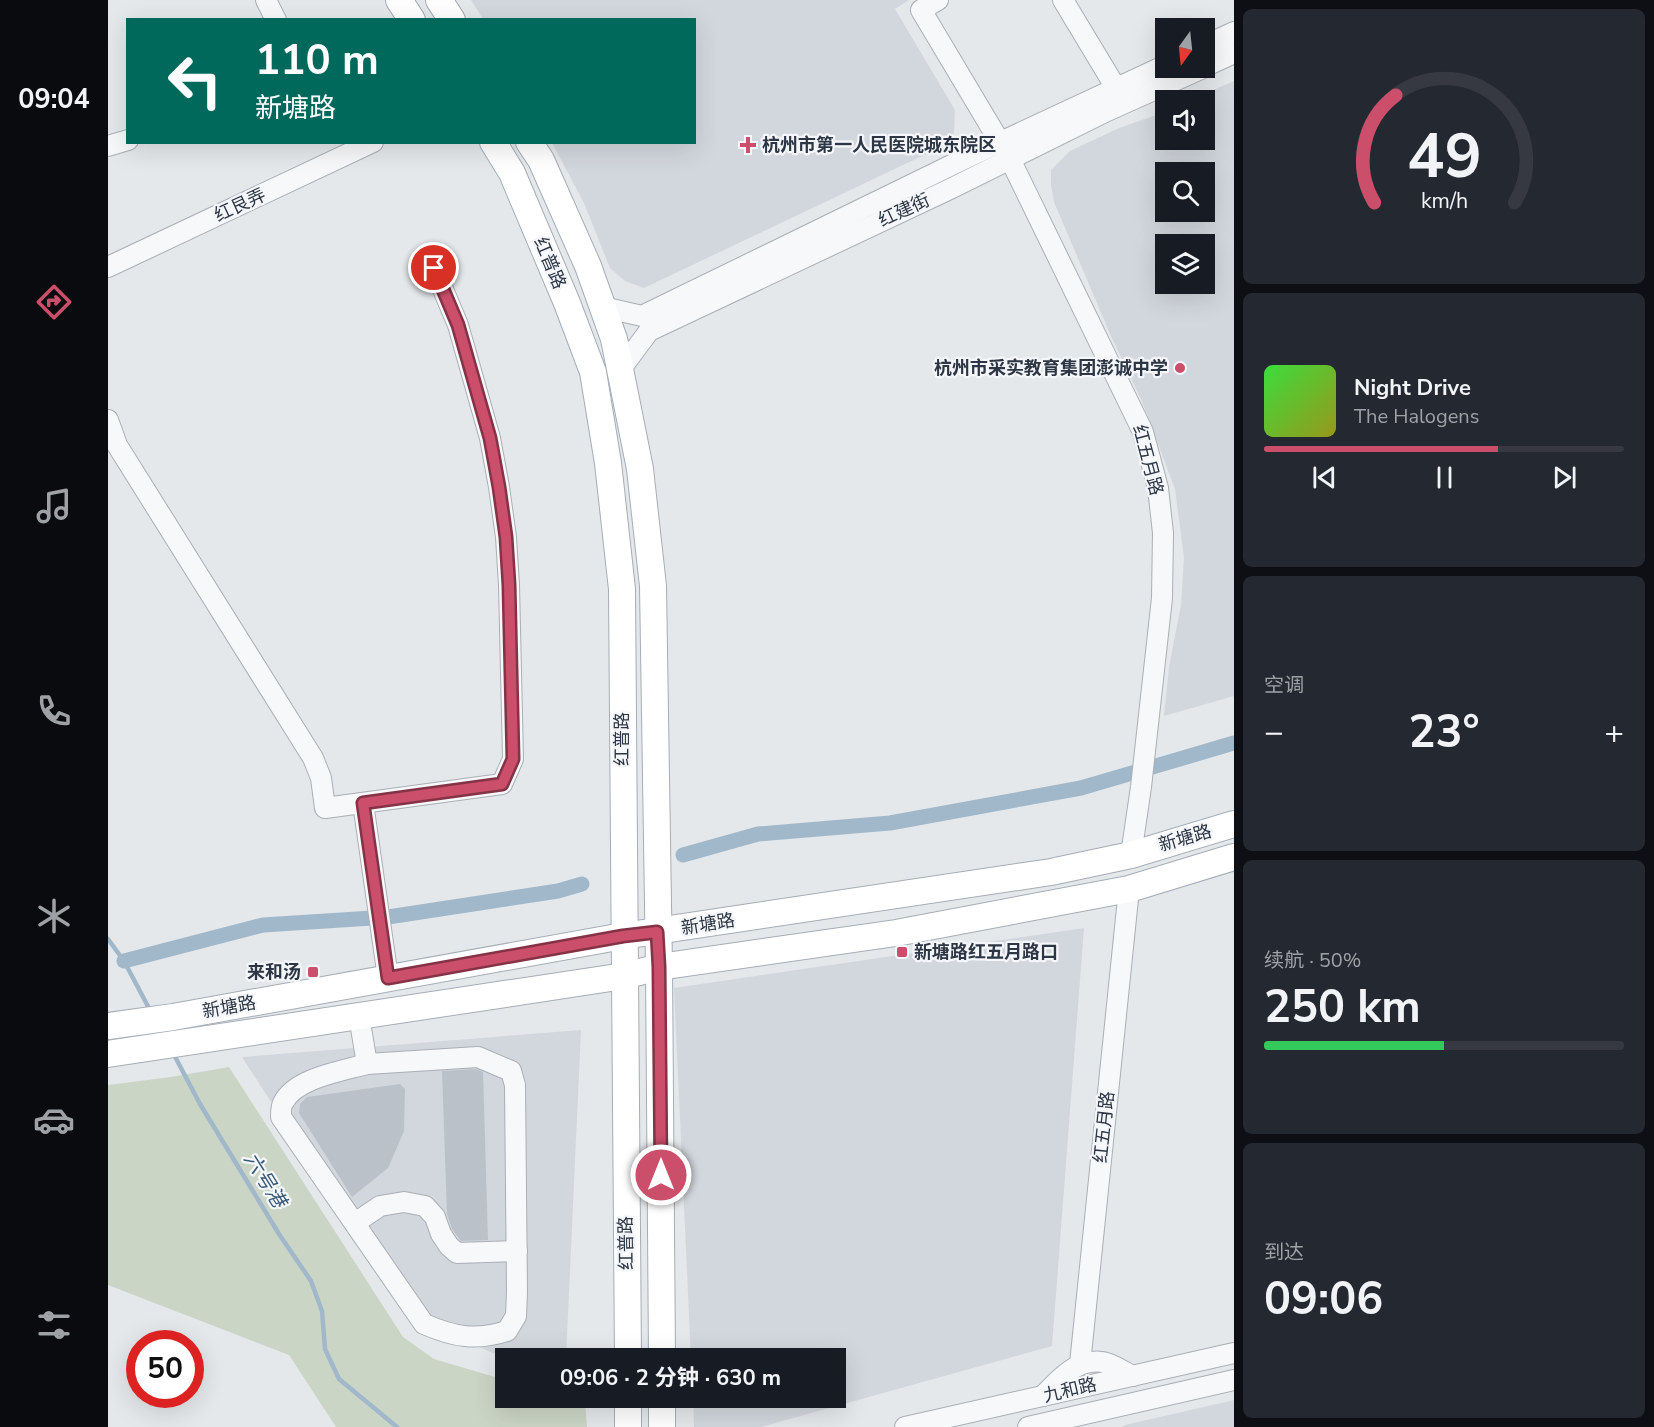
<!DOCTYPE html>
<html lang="zh">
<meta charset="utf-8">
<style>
body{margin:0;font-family:"Nunito Sans","Noto Sans SC",sans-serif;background:#242831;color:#f1f3f6;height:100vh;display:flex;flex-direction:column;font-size:22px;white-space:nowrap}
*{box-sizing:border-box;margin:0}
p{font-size:20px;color:#9ea1a6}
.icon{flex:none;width:33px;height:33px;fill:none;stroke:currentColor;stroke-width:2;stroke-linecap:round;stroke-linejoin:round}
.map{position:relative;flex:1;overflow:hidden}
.sheet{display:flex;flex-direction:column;gap:9px;padding:9px;background:#0d0f14;width:420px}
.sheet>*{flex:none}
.hud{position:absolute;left:18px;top:18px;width:570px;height:126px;border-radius:0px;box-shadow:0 6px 24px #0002;background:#00695c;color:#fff;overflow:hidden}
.needle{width:39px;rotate:195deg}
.buttons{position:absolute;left:1047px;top:18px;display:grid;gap:12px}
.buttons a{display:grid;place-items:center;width:60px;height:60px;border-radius:0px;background:#171b24;box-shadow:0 6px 24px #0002;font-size:30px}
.speed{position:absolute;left:18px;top:1330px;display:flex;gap:12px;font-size:30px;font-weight:700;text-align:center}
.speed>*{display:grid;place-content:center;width:78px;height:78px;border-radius:50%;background:#171b24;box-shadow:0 6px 24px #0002;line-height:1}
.speed .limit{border:9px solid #d22;background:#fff;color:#111}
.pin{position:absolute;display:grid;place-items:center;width:51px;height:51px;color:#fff;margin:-26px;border:3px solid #fff;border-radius:50%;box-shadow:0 2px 6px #0007}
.me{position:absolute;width:66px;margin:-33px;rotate:0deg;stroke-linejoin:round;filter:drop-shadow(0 0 4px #0008)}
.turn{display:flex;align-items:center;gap:21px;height:126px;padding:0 30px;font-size:27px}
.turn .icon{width:78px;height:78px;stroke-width:2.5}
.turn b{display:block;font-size:42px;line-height:51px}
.big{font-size:45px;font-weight:700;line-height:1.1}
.sheet .widget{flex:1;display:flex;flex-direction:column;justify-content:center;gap:9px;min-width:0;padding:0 21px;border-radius:9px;background:#242831}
.sheet .dial{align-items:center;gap:0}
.dial svg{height:156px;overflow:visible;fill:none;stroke:#363941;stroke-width:7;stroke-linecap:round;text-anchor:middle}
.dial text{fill:#f1f3f6;stroke:none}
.song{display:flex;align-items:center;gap:18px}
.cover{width:72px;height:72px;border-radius:9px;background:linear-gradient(135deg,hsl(120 70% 55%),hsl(60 70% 35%))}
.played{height:6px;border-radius:3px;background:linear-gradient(90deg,#cb4e6b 65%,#363941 65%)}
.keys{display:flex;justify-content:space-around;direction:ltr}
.heat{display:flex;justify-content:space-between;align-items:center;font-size:33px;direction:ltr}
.charge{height:9px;border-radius:4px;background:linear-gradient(90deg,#34c759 50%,#363941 0)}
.trip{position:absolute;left:387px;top:1348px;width:351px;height:60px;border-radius:0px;background:#171b24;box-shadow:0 6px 24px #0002;font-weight:700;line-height:60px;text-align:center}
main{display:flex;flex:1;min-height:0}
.tabs{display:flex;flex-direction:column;width:108px;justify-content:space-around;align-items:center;background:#090b0e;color:#9ea1a6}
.tabs .icon{width:42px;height:42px}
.tabs .selected{color:#cb4e6b}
.tabs b{font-size:27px;color:#f1f3f6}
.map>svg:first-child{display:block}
</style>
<main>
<nav class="tabs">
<b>09:04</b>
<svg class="icon selected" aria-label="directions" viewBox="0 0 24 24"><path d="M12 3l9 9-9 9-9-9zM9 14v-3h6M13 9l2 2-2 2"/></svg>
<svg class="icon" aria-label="music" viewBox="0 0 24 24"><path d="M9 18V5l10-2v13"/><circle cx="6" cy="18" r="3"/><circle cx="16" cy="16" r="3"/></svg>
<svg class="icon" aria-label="phone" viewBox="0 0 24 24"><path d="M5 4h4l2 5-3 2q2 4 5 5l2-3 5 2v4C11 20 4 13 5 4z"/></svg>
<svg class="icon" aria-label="climate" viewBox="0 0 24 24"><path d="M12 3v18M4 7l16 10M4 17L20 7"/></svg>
<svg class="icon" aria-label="car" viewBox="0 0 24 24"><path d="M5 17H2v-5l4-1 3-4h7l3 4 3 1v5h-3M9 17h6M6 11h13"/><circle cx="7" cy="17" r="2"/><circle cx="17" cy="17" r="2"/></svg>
<svg class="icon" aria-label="filters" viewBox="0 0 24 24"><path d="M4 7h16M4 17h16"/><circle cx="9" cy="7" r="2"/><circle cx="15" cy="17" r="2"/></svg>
</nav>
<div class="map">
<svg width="1126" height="1427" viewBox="0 0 1126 1427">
<rect width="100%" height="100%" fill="#e4e8eb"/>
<g fill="#d2d7dd" fill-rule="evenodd">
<polygon points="363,0 801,0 787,9 847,110 846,133 833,147 536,288 517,281 502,268 476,203 444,143 586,142 586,20 375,19"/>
<path d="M 1126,81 L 1126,696 L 1056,716 L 1061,667 L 1073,605 L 1076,557 L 1067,489 L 1033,399 L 1003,336 L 946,202 L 943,185 L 943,170 L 962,151 L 1011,128 L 1057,112 L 1058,140 L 1096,140 L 1096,100 L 1082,100 ZM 1058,172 L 1096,172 L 1096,212 L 1058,212 ZM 1058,244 L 1096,244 L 1096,284 L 1058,284 Z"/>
<polygon points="976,928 944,1346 653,1427 586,1427 585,1398 728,1398 728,1359 583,1359 566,988"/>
<polygon points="473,1030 458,1359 400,1359 304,1320 134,1057"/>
<polygon points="1126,1400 1126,1427 1014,1427 1017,1425"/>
</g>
<polygon fill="#cbd5c5" points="121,1067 295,1337 326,1359 397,1380 398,1398 459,1398 477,1403 479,1427 228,1427 181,1355 0,1285 0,1085 63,1077"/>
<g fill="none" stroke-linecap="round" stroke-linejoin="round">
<g stroke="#a1b8ca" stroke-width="4.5">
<polyline points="0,939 16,961 43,1012"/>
<polyline points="64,1051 92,1104 171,1234 203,1281 214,1311 217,1349 231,1379 289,1427"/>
</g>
<g stroke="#a1b8ca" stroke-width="15">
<polyline points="575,855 650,834 782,823 973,788 1126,743"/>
<polyline points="16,961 155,925 280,917 450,891 474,884"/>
</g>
</g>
<g fill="#bbc1c9">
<polygon points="368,1069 375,1072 380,1240 353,1241 344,1229 339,1214 334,1071"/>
<polygon points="292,1084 297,1089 296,1131 280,1168 244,1197 191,1113 192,1104 199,1097"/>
</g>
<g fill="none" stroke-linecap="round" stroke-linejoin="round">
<defs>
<g id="minor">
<polyline points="158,0 168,20"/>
<polyline points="830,0 813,10 902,159 1035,432 1050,488 1055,533 1054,598 1033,787 1023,855"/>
<polyline points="955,0 1008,88"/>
<polyline points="1096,46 1126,32"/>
<polyline points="1096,67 1126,53"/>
<polyline points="0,146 20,140"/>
<polyline points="0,267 265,142"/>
<polyline points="495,307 534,316 854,160 1058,65"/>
<polyline points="512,370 541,331 844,188 999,111 1095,68"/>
<polyline points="0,420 9,445 205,758 213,778 217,808 394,784 405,759 401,585 398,537 391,487 382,438 350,325 326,268"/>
<polyline points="255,803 280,978"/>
<path d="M 251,1016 L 259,1064 C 234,1071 187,1078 175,1103 C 173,1106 173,1113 173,1117 L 316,1324 C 346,1337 368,1341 399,1331 L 408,1316 L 409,1292 L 407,1085 L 403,1071 L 370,1057 L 259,1064"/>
<polyline points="247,1223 272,1206 296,1202 317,1206 327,1217 333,1234 341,1246 349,1253 409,1251"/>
<polyline points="972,1364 1021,889"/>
<path d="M 935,1396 C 950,1380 969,1358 994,1362 C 1004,1363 1016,1372 1025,1376"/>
<polyline points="797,1427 1126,1353"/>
<polyline points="920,1427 1126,1380"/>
</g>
<g id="major">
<polyline points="291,0 304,20"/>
<polyline points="331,0 344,20"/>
<polyline points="385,142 404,173 459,303 485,372 500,463 514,589 520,1359"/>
<polyline points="421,142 433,160 480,266 506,339 532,469 545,586 551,967 554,1359"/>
<polyline points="0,1026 65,1017 515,936 943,872 1023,855 1126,824"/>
<polyline points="0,1054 516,976 551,967 788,933 1021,889 1126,857"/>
<polyline points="520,1398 520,1427"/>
<polyline points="554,1398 554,1427"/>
</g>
</defs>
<use href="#minor" stroke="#a9afb6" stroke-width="22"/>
<use href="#major" stroke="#a4adb7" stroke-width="28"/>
<use href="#minor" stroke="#f7f8fa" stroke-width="20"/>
<use href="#major" stroke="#fff" stroke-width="26"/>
</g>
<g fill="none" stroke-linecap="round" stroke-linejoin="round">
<defs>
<polyline id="route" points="326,268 350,325 382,438 391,487 398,537 401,585 405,759 394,784 255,803 280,978 515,936 549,932 551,967 553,1175"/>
</defs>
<use href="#route" stroke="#843346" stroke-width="15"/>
<use href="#route" stroke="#cb4e6b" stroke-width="10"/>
</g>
<g fill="#cb4e6b" stroke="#f4f6f9" stroke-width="2">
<path d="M637 136h6v6h6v6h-6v6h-6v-6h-6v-6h6z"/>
<circle cx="1072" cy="368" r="6"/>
<rect x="788" y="946" width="12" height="12" rx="3"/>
<rect x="199" y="966" width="12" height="12" rx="3"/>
</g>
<g text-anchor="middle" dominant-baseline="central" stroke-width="4.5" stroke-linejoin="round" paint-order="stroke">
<g font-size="18" font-weight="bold" fill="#2c3644" stroke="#f4f6f9" text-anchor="start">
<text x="654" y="145">杭州市第一人民医院城东院区</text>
<text x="1060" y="368" text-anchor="end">杭州市采实教育集团澎诚中学</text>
<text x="806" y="952">新塘路红五月路口</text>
<text x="193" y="972" text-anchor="end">来和汤</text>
</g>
<g font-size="18" fill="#2c3644" stroke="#f4f6f9">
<text transform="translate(132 205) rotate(-25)">红艮弄</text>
<text transform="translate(796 210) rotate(-25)">红建街</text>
<text transform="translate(442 263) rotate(67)">红普路</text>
<text transform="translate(1040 460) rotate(75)">红五月路</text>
<text transform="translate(514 739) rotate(-90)">红普路</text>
<text transform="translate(1077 838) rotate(-16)">新塘路</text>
<text transform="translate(600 924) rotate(-9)">新塘路</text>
<text transform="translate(121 1007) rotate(-10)">新塘路</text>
<text transform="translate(996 1127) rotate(-84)">红五月路</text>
<text transform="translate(518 1243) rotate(-91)">红普路</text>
<text transform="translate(962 1390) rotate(-13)">九和路</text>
</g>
<g font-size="20" font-style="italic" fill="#375877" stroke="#f4f6f9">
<text transform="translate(157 1180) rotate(58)">六号港</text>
</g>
</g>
</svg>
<div class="buttons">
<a><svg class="needle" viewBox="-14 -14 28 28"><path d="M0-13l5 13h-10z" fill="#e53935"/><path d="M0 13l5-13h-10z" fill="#9ea1a6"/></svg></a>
<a><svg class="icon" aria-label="sound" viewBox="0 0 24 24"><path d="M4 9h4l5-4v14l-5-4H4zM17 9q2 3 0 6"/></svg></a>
<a><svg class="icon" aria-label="search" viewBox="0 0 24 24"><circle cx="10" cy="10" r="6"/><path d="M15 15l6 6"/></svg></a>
<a><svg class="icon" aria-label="layers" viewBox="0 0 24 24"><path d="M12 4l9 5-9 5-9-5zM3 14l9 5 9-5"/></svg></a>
</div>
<div class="speed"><div class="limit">50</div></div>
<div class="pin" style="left:326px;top:268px;background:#d93025"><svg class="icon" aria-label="arrive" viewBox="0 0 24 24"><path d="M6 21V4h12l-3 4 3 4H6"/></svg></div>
<svg class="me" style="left:553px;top:1175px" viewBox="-20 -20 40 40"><circle r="17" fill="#cb4e6b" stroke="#fff" stroke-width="3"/><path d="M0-11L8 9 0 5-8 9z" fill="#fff"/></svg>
<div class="trip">09:06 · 2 分钟 · 630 m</div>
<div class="hud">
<div class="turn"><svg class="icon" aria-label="left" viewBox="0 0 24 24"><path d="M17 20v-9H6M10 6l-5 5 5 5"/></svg><div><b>110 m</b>新塘路</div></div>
</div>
</div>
<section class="sheet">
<div class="widget dial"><svg viewBox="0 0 100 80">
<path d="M14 69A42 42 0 1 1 86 69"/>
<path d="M14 69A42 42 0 0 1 25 14" stroke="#cb4e6b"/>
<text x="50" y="56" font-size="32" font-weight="700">49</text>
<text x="50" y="72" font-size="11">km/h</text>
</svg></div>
<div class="widget">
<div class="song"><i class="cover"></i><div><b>Night Drive</b><p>The Halogens</p></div></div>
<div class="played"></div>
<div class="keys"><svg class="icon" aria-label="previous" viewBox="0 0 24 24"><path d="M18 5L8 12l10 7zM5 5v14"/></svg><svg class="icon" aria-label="pause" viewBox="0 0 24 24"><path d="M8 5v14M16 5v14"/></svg><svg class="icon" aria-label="next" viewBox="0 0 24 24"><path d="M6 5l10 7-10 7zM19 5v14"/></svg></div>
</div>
<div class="widget"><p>空调</p>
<div class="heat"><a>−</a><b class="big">23°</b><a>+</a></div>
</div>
<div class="widget"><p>续航 · 50%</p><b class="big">250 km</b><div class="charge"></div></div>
<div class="widget"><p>到达</p><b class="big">09:06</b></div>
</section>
</main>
